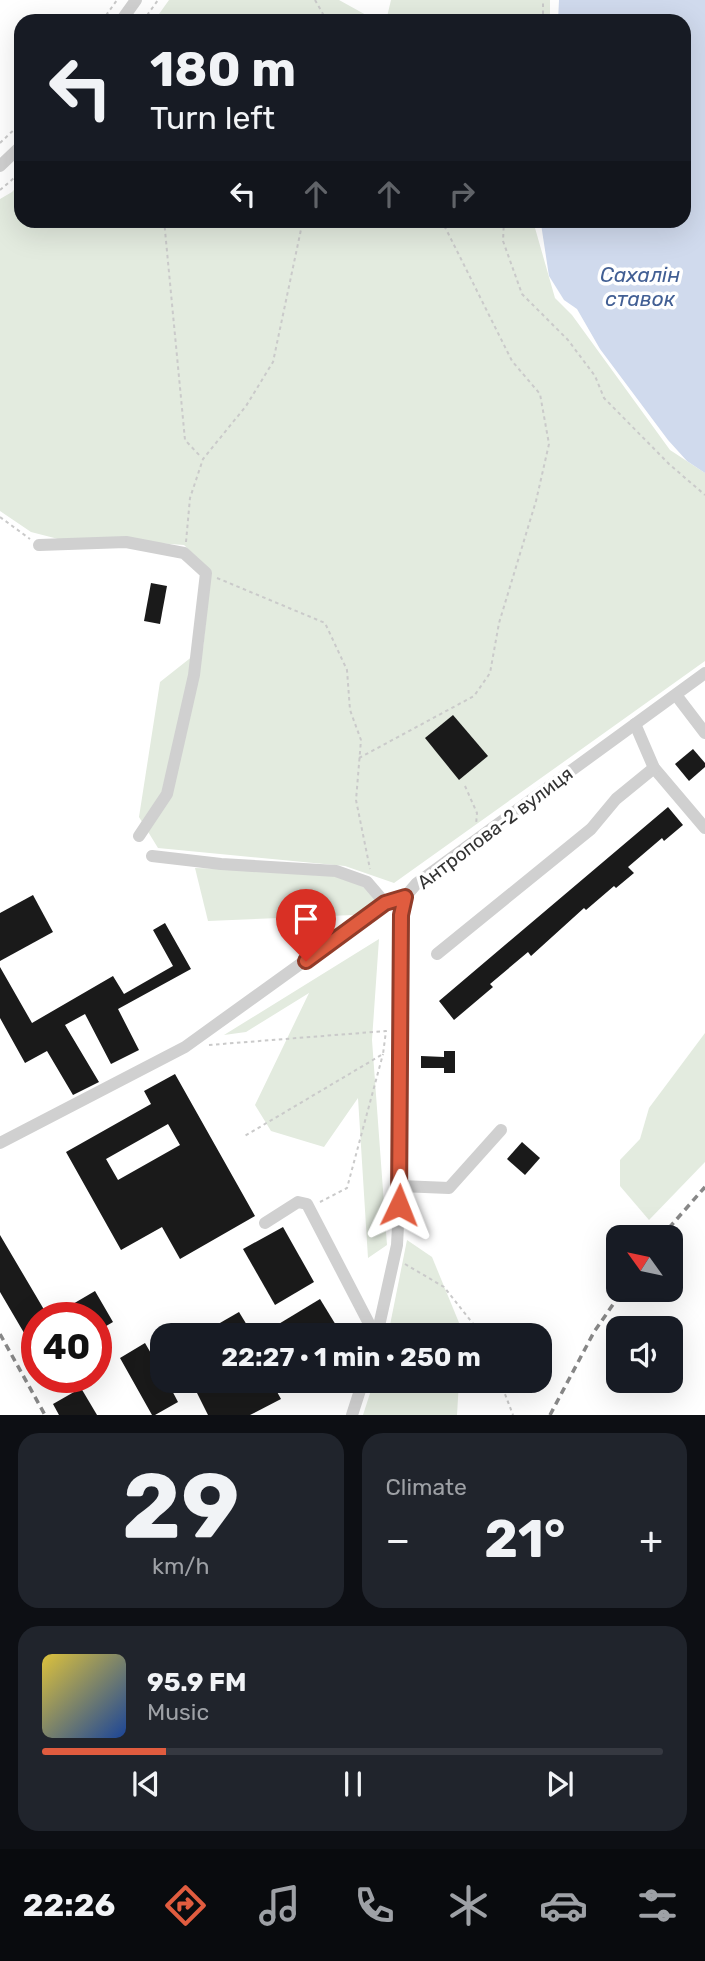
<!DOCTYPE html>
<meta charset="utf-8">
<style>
body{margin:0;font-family:Rubik,sans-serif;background:#20242c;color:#f1f3f6;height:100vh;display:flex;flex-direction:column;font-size:26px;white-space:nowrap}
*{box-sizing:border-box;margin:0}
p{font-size:23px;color:#9ea1a6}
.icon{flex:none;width:38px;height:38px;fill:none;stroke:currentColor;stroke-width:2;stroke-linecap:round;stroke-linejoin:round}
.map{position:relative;height:1415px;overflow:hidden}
.details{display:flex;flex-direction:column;gap:18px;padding:18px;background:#0d0f14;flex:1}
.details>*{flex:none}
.hud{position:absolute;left:14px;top:14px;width:677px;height:214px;border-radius:21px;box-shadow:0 7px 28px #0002;background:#171b24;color:#f1f3f6;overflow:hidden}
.needle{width:46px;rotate:303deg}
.buttons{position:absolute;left:606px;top:1225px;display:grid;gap:14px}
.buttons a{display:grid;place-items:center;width:77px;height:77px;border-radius:14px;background:#171b24;box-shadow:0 7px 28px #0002;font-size:35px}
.speed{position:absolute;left:21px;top:1302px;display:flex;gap:14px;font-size:35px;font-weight:700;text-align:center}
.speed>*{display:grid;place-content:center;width:91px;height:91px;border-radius:50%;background:#171b24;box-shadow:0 7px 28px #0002;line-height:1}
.speed .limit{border:10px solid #d22;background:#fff;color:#111}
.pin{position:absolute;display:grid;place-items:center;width:60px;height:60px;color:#fff;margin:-72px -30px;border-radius:50% 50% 50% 0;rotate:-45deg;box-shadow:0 0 7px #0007}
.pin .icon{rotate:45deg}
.me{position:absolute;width:77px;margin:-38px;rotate:2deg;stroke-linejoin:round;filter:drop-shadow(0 0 5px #0008)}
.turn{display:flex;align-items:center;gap:24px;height:147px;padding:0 21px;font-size:32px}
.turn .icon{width:91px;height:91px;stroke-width:2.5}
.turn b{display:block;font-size:49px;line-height:60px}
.lanes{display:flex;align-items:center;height:66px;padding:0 21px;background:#0003;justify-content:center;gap:35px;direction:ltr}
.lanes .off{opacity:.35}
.big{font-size:52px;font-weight:700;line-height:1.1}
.details .card{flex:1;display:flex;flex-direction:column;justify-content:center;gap:10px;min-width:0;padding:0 24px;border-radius:21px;background:#20242c}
.details .dial{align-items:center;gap:0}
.dial b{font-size:91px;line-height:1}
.song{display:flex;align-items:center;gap:21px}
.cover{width:84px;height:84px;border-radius:10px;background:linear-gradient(135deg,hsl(50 70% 55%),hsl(220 70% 35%))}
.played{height:7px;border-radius:4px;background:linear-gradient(90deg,#e05c3f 20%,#363941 20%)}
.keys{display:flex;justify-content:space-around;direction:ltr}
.heat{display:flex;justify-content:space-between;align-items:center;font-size:38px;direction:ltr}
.details .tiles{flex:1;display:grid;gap:18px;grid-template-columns:1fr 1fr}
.card:last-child{grid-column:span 2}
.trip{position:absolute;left:150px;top:1323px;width:402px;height:70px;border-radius:21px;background:#171b24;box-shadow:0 7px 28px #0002;font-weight:700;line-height:70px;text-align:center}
.menu{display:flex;height:112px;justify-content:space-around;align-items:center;background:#090b0e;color:#9ea1a6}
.menu .icon{width:49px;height:49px}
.menu .selected{color:#e05c3f}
.menu b{font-size:32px;color:#f1f3f6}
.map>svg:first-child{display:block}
</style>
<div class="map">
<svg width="705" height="1415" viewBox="0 0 705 1415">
<rect width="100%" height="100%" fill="#fff"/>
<g fill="#e3ebdf">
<polygon points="169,0 339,0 377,21 154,21"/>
<polygon points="391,0 550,0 550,21 386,21"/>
<polygon points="21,182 21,220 533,221 555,298 572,315 670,450 705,473 705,661 394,883 345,866 158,848 139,817 160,682 203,648 211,571 184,545 88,538 70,542 31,532 0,511 0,199 12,192"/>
<polygon points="195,868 336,873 369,890 378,901 367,910 354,915 208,921"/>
<polygon points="338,928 339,930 309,951 297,948 283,930"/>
<polygon points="379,939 372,1040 387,1245 368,1258 358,1098 324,1147 271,1131 255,1105 309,993 246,1032 224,1035"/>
<polygon points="705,1033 705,1162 649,1220 620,1186 620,1160 640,1139 649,1108"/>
<polygon points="407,1240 432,1257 462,1330 462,1335 388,1335"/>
<polygon points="374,1381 459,1381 457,1415 363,1415"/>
</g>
<polygon fill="#d0daed" points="559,0 705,0 705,473 687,461 668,440 600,349 577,309 564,300 549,276 541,224 542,220 684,220 684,21 558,21"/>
<g fill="#1a1a1a" fill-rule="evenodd">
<polygon points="151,583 167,586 160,624 144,621"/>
<polygon points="453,715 488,756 459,780 425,738"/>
<polygon points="693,749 705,763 705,767 689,781 675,764"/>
<polygon points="668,807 683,825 664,841 662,838 628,867 634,873 616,888 614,886 586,910 584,908 531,956 528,952 490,984 493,987 454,1020 439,1001"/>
<polygon points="33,895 53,932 0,961 0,913"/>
<polygon points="165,923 191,969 118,1009 139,1050 111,1064 85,1014 65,1025 99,1082 73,1095 47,1051 25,1063 0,1018 0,967 32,1023 113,976 124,994 173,966 153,930"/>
<polygon points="444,1051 455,1051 455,1073 444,1073 444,1068 421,1068 421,1056 444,1057"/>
<path d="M 175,1074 L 255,1216 L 180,1259 L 162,1227 L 121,1250 L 66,1152 L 151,1104 L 144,1091 ZM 168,1124 L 180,1145 L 118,1180 L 106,1159 Z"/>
<polygon points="522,1142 540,1158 525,1175 507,1159"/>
<polygon points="283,1227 314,1282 275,1305 243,1249"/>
<polygon points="0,1235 49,1318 37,1318 37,1355 0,1292"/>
<polygon points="95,1291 113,1322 96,1332 96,1318 49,1318"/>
<polygon points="320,1299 342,1335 284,1335 277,1325"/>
<polygon points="239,1312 253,1335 199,1335"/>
<polygon points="145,1343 163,1374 163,1381 167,1381 178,1402 155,1415 152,1415 120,1358"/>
<polygon points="219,1381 239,1381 244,1389 260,1381 271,1381 281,1399 250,1415 208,1415 197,1393"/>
<polygon points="81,1388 97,1415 59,1415 53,1404"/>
</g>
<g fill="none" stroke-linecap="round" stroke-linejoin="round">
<g stroke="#cacaca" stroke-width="2" stroke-dasharray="3.5 3.5" stroke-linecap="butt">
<polyline points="315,0 327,21"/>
<polyline points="102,21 117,0"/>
<polyline points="143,21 158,0"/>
<polyline points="543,21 543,0"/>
<polyline points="0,143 21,123"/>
<polyline points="0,190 21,172"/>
<polyline points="164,220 185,440 201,457"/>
<polyline points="504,220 503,241 522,294 568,340 595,376 604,398 669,464 705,495"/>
<polyline points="0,517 30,539"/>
<polyline points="186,542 190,498 203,459 246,406 273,362 303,220"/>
<polyline points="217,578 325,623 347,670 350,710 361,740 356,800 370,869"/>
<polyline points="359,758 474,696 490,673 499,623 536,501 549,444 540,394 512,361 446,229 439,220"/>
<polyline points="465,786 477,813 476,825"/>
<polyline points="209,1045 386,1031 383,1054 243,1137"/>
<polyline points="320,1202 347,1188 383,1054"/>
<polyline points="405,1264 444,1287 482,1335"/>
<polyline points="500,1381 513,1415"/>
</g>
<g stroke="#d0d0d0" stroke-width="12">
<polyline points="121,21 136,0"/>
<polyline points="0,166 21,146"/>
<polyline points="39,545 126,542 184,553 206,573 194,675 167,794 139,836"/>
<polyline points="676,695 705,733"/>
<polyline points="635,724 654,768 705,828"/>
<polyline points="152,856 221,864 336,871 367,882 385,903"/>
<polyline points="437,954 591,829 616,799 654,768"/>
<polyline points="0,1143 185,1047 385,903 405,897"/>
<polyline points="400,1186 449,1188 501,1130"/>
<polyline points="265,1223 298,1202 307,1204 375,1335"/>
<polyline points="377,1335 397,1245 400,1186 401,915 405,897 417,883 705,673"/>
<polyline points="352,1415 363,1381"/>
</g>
<g stroke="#888" stroke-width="3.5" stroke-dasharray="7 5" stroke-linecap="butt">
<polyline points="661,1237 705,1187"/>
<polyline points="0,1334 45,1415"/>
<polyline points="550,1415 594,1332 623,1290"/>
</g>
</g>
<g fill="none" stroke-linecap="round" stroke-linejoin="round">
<defs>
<polyline id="route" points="306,961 385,903 405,897 401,915 399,1205"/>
</defs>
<use href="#route" stroke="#923c29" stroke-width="18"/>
<use href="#route" stroke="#e05c3f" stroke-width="12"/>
</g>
<g text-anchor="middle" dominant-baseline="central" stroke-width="7" stroke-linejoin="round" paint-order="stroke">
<g font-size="19" fill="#333" stroke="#fff">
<text transform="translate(495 828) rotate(-37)">Антропова-2 вулиця</text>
</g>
<g font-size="21" font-style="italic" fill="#425f94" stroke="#fff">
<text x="640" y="274">Сахалін<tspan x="640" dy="24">ставок</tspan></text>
</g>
</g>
</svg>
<div class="buttons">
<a><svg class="needle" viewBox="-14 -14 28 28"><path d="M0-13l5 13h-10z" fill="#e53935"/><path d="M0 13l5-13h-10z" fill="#9ea1a6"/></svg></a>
<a><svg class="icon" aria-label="sound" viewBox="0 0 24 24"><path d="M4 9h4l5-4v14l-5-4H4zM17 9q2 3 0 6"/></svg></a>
</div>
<div class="speed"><div class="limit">40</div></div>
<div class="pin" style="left:306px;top:961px;background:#d93025"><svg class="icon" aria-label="arrive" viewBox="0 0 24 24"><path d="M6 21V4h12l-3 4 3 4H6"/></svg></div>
<svg class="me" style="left:399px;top:1205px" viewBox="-20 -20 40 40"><path d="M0-17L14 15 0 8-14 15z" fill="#e05c3f" stroke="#fff" stroke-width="4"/></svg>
<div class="trip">22:27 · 1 min · 250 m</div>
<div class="hud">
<div class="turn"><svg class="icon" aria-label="left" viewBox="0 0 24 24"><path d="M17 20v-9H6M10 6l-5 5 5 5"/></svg><div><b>180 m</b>Turn left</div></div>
<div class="lanes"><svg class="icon" aria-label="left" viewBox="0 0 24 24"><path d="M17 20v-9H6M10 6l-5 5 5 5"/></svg><svg class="icon off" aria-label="ahead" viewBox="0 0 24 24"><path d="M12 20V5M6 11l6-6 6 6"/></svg><svg class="icon off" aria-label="ahead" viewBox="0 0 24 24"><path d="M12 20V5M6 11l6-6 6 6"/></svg><svg class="icon off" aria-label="right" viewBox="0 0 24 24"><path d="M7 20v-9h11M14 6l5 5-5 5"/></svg></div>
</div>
</div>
<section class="details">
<div class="tiles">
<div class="card dial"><b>29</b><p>km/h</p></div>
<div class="card"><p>Climate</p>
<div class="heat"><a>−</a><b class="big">21°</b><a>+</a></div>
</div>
<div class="card">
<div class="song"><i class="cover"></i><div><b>95.9 FM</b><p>Music</p></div></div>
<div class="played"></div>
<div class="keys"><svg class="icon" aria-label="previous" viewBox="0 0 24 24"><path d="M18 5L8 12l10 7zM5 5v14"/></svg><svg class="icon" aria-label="pause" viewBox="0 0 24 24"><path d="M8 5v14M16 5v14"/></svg><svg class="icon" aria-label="next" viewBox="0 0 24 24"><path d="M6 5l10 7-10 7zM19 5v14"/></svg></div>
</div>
</div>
</section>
<nav class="menu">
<b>22:26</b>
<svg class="icon selected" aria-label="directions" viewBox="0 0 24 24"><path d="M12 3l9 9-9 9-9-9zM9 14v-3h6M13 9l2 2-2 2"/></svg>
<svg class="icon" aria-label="music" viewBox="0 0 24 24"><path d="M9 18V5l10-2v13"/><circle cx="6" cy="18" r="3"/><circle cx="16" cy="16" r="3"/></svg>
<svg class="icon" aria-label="phone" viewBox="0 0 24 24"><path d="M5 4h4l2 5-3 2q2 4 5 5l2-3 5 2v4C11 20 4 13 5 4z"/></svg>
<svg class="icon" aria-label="climate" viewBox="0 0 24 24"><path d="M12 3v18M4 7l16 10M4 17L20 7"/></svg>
<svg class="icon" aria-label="car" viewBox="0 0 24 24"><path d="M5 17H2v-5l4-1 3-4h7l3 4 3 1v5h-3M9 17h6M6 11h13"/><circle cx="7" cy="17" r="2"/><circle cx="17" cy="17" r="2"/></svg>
<svg class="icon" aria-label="filters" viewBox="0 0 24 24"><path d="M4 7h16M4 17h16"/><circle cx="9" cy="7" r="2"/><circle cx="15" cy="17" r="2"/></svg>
</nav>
